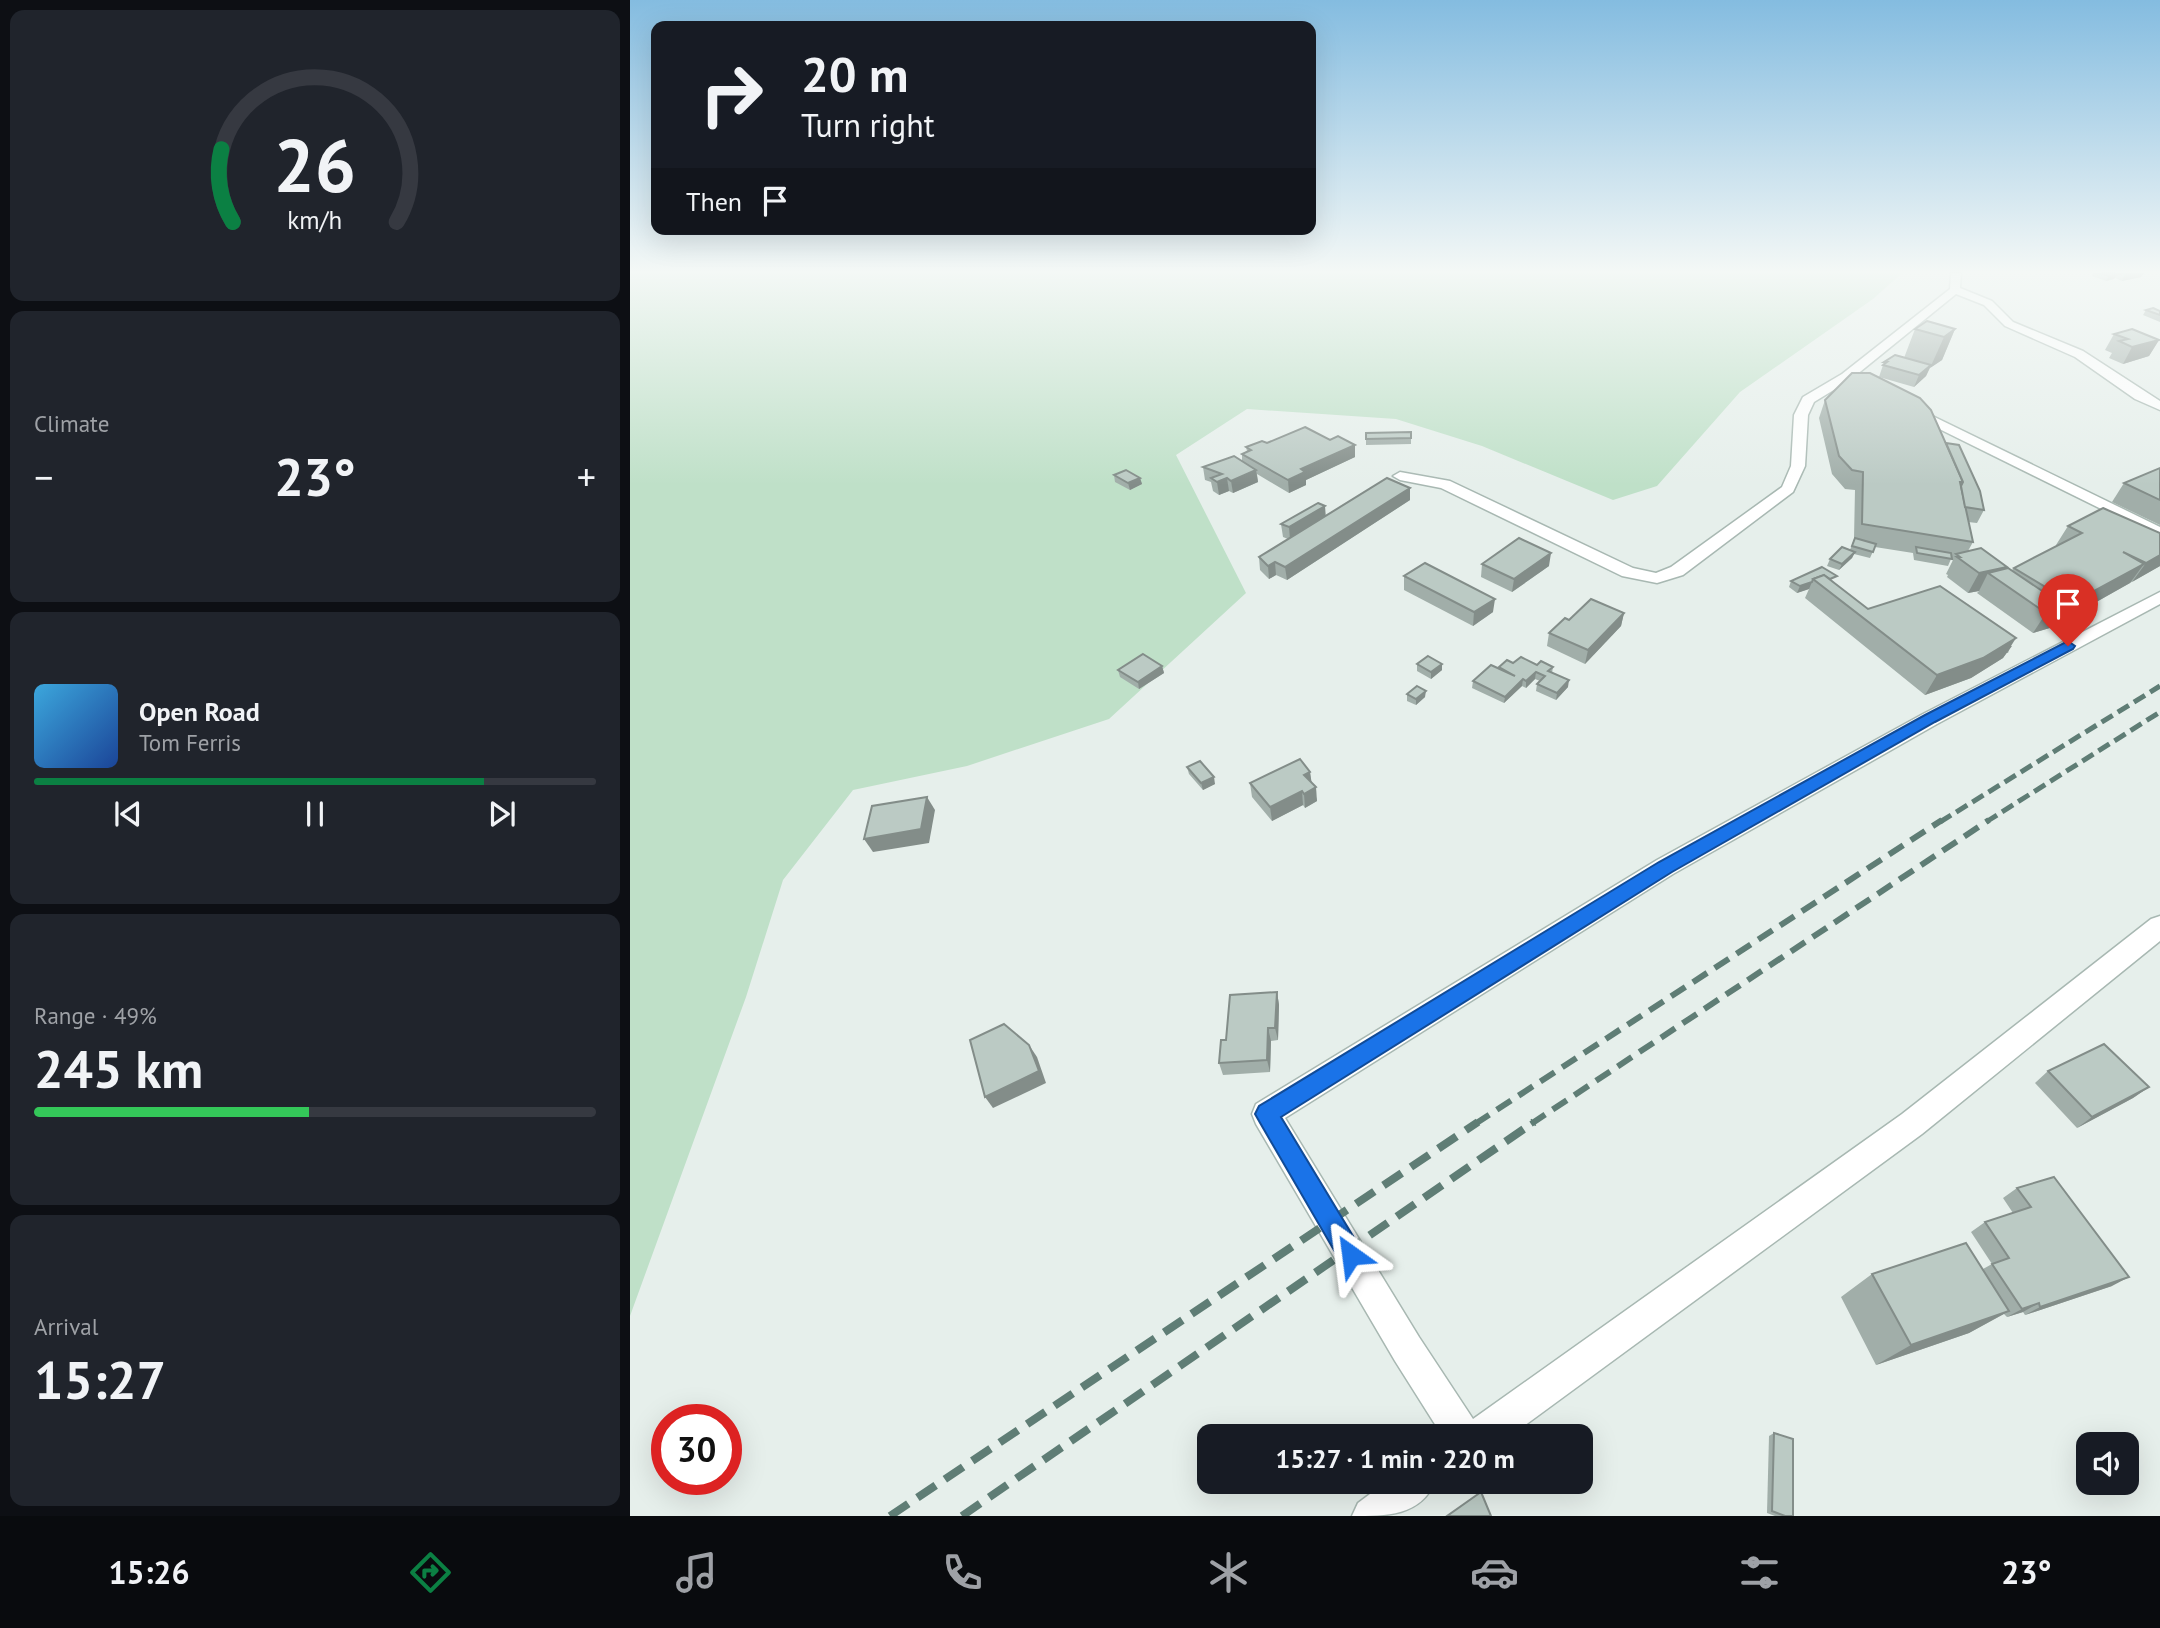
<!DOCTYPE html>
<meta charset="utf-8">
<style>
body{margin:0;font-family:"PT Sans",sans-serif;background:#20242c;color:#f1f3f6;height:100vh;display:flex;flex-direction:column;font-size:26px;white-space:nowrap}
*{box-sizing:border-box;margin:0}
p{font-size:23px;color:#9ea1a6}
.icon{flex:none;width:38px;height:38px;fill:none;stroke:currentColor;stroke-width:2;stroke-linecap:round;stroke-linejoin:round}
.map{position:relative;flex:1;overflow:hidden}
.drawer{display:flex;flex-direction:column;gap:10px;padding:10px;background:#0d0f14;width:630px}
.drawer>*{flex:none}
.hud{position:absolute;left:21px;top:21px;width:665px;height:214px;border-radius:14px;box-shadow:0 7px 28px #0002;background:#171b24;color:#f1f3f6;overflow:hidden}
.controls{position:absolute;left:1446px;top:1432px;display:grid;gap:14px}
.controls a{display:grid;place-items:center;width:63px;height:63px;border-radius:14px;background:#171b24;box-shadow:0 7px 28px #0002;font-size:35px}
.speed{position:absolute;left:21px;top:1404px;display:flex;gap:14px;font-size:35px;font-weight:700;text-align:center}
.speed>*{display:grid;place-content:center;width:91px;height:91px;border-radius:50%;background:#171b24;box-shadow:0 7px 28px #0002;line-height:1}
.speed .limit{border:10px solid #d22;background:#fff;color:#111}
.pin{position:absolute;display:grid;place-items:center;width:60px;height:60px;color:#fff;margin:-72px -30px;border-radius:50% 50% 50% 0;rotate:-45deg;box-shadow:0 0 7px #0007}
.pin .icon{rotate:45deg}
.me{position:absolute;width:77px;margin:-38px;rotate:329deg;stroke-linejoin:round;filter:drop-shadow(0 0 5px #0008)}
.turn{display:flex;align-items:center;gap:24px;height:147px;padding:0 35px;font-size:32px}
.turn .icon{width:91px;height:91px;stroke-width:2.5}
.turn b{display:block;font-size:49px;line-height:60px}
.then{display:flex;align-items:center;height:66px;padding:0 35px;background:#0003;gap:14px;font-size:26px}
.big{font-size:52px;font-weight:600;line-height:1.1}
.drawer .widget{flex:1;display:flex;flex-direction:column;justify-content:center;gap:10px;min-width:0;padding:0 24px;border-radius:14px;background:#20242c}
.drawer .dial{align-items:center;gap:0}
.dial svg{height:182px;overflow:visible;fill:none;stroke:#363941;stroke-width:7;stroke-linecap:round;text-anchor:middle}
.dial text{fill:#f1f3f6;stroke:none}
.song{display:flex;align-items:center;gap:21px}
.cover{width:84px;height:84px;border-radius:10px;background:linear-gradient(135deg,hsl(200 70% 55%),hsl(220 70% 35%))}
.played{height:7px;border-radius:4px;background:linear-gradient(90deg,#0b8043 80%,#363941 80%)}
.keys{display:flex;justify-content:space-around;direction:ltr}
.heat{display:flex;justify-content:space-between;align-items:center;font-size:38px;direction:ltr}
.charge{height:10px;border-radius:5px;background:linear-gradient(90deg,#34c759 49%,#363941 0)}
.trip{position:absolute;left:567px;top:1424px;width:396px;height:70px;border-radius:14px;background:#171b24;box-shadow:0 7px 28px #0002;font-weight:600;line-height:70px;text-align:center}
.tab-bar{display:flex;height:112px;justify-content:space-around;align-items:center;background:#090b0e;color:#9ea1a6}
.tab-bar .icon{width:49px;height:49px}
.tab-bar .current{color:#0b8043}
.tab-bar b{font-size:32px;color:#f1f3f6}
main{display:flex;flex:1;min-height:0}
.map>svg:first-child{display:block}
</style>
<main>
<section class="drawer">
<div class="widget dial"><svg viewBox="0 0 100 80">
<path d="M14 69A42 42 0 1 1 86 69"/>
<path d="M14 69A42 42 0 0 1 9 37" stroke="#0b8043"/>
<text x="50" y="56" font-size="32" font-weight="700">26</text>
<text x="50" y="72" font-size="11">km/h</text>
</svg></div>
<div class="widget"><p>Climate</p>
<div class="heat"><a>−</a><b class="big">23°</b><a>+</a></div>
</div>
<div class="widget">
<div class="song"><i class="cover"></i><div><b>Open Road</b><p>Tom Ferris</p></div></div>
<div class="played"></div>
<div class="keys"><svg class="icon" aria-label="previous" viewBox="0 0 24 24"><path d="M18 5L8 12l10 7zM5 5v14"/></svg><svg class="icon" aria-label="pause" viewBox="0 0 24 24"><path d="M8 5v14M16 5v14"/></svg><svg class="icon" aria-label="next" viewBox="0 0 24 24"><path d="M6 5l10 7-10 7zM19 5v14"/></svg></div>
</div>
<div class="widget"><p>Range · 49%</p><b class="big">245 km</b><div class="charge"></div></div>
<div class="widget"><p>Arrival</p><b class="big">15:27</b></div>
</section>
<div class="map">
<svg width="1530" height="1516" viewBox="0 0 1530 1516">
<rect width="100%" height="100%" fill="#e6efeb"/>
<polygon fill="#bfe0c8" points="0,273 1272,273 1243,299 1110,392 1027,486 983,500 852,446 766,419 617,409 546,455 616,593 479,719 337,766 223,790 153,880 116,997 0,1316"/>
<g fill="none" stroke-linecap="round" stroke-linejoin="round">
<defs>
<g id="minor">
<polygon points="1321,273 1331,273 1330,288 1362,301 1383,322 1453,351 1530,401 1530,410 1505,399 1445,357 1375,326 1354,305 1326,294 1220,380 1184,402 1178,415 1175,466 1163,492 1053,575 1027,583 992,576 811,488 770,480 763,476 770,472 820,481 1003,568 1026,573 1041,567 1152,487 1161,466 1164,415 1173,397 1212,374 1320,289"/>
<polygon points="1284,407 1530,527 1530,538 1279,414 1279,408"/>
<polygon points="1530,592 1530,604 1307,724 1043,874 655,1118 789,1337 843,1419 1272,1114 1521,919 1530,916 1530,941 1292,1134 879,1437 813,1437 765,1361 626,1124 622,1114 626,1104 1027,860 1293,714"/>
<path d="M 756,1482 L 805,1482 C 790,1516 757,1516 722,1516 L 728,1503 Z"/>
</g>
</defs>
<use href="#minor" stroke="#a8b8b2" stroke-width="3"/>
<use href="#minor" fill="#fff" fill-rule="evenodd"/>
<g stroke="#5f7d75" stroke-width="5" stroke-dasharray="13 6" stroke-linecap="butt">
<polyline points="1310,822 1530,686"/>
<polyline points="1356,822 1530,712"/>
</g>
<g stroke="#5f7d75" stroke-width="6" stroke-dasharray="17 9" stroke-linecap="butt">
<polyline points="845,1124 1312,820"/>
<polyline points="901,1124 1359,820"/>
</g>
<g stroke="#5f7d75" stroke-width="8" stroke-dasharray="22 11" stroke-linecap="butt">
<polyline points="260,1516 848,1122"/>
<polyline points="332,1516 904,1122"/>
</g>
</g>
<g fill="#a1aea9">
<polygon points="1463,273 1514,273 1511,277 1492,281 1485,278 1476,281 1462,276"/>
<polygon points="1516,310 1530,311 1530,322 1513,315"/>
<polygon points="1285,329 1325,329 1312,360 1300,368 1296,376 1284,387 1249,377 1254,362 1274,358"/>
<polygon points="1484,334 1529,340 1519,356 1493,364 1479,358 1482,353 1475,350"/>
<polygon points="1195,400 1316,443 1354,510 1347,523 1338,522 1343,542 1338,551 1382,570 1384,568 1427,546 1426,545 1438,526 1530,533 1530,566 1429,623 1427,622 1423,627 1403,633 1347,593 1349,591 1338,593 1317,577 1318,575 1316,574 1323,560 1321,559 1318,566 1284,560 1283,553 1245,547 1240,558 1224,554 1222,558 1209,570 1197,566 1200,559 1220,550 1224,539 1225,490 1215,489 1202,474 1189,418"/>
<polygon points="781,432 781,444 736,445 736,433"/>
<polygon points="700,440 725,445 725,457 676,480 676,485 659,493 627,474 628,482 603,493 599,491 589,495 583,491 581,482 575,480 573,467 612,461 612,454 617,451 616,447 637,443"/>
<polygon points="1530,468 1530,525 1482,502 1494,483"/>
<polygon points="484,475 510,478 512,484 500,490 485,482"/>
<polygon points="780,488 780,500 657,580 646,575 639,579 630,570 629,557 658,539 653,537 651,524 696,516"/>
<polygon points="852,564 919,566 882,592 851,577"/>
<polygon points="1192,567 1204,583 1238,609 1381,645 1378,653 1376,653 1373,658 1341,678 1295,695 1175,598 1179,589 1167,593 1159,587 1161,581"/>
<polygon points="774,576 863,612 843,626 774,590"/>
<polygon points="994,613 991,626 955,664 917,646 919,633 939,620"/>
<polygon points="883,663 923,667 922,673 938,687 926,700 906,691 907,684 910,681 905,679 896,688 892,686 874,703 842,688 843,681 869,669 869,667"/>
<polygon points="787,664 812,664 812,670 801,679 787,671"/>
<polygon points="532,666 534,673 509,689 490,677 488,670"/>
<polygon points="777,694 795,697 786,705 777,701"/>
<polygon points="557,767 585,784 573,790 559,774"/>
<polygon points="680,772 681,782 687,801 675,808 673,805 642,821 622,797 620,783"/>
<polygon points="647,992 649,1005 648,1040 641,1041 640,1072 593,1075 589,1063 596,1040"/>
<polygon points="1418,1071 1519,1087 1503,1098 1447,1128 1405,1083"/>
<polygon points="1387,1188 1482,1286 1395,1315 1393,1312 1377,1317 1374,1314 1339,1333 1246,1365 1211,1297 1242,1274 1353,1269 1362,1264 1341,1232 1355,1222 1383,1213 1373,1198"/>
<polygon points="1144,1433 1163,1516 1145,1516 1137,1513 1139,1436"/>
</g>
<g fill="#838d89">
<polygon points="1496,273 1514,273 1511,277 1492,281"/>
<polygon points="1487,274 1484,279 1476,281 1479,276"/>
<polygon points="1325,329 1312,360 1300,368 1314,337"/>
<polygon points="1529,340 1519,356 1493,364 1502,347"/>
<polygon points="1301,365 1296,376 1284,387 1289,375"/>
<polygon points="725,445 725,457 676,480 676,485 659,493 658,480 671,469"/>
<polygon points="626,470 628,482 603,493 601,481"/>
<polygon points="510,478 512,484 500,490 498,483"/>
<polygon points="597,478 599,491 589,495 587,482"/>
<polygon points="780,488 780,500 657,580 655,567"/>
<polygon points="695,506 696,519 660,540 659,527"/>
<polygon points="1225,552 1222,558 1209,570 1212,564"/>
<polygon points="921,553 919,566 882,592 884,579"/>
<polygon points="1530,555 1530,566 1502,582 1516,563"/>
<polygon points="645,562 646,575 639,579 638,566"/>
<polygon points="1514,564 1500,583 1429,623 1442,603"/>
<polygon points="1377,567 1369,581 1358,573 1349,591 1338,593 1349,573"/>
<polygon points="1182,582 1179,589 1167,593 1170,586"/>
<polygon points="865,599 863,612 843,626 844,612"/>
<polygon points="1436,607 1423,627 1403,633 1416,613"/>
<polygon points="994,613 991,626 955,664 958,650"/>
<polygon points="1386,638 1381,646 1382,646 1373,658 1341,678 1295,695 1307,675"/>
<polygon points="812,664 812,670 801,679 801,672"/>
<polygon points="532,666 534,673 509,689 508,682"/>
<polygon points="906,672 905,679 896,688 896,681"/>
<polygon points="893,679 892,686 874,703 875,697"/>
<polygon points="939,680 938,687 926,700 927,693"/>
<polygon points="796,691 795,697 786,705 786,699"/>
<polygon points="680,772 682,785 674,775"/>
<polygon points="584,777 585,784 573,790 571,783"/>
<polygon points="686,787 687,801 675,808 674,794"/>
<polygon points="672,791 673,805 642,821 640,807"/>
<polygon points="297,797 305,810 299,843 243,852 234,839"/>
<polygon points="647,992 649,1005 648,1040 645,1028"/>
<polygon points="638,1028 641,1041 640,1072 637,1060"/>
<polygon points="399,1045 407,1057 416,1083 363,1108 355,1097"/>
<polygon points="1519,1087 1503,1098 1447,1128 1462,1117"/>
<polygon points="1499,1277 1482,1286 1395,1315 1410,1307"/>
<polygon points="1409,1303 1393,1312 1377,1317 1392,1309"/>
<polygon points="1379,1311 1339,1333 1246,1365 1281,1345"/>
</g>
<g fill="#bbcac4" stroke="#838d89" stroke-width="2">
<polygon points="1471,273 1484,273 1487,274 1479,276"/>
<polygon points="1523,308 1530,311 1530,315 1516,310"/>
<polygon points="1297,321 1325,329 1314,337 1285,329"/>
<polygon points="1502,329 1529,340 1502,347 1489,341 1498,339 1484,334"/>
<polygon points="1265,355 1301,365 1289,375 1253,365 1257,362 1254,362"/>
<polygon points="1222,373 1240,373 1290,398 1301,410 1333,482 1330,482 1343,542 1232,524 1233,472 1222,470 1209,456 1195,400"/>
<polygon points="675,427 700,440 708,436 725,445 671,469 675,472 658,480 612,454 621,450 616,447 632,441 637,443"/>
<polygon points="781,432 781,438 736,439 736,433"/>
<polygon points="1316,443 1329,445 1350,491 1354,510 1335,507 1331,486 1333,482"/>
<polygon points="604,456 626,470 601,481 597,478 587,482 581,478 592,474 573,467"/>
<polygon points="1530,468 1530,500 1494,483"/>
<polygon points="496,470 510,478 498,483 484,475"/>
<polygon points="757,478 780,488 655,567 645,562 638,566 629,557"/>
<polygon points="688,503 695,506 659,527 651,524"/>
<polygon points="1473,508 1530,533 1530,555 1516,563 1493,552 1514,564 1442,603 1384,568 1452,533 1438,526"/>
<polygon points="889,538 921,553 884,579 852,564"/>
<polygon points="1225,538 1246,544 1243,552 1222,546"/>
<polygon points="1212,547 1225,552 1212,564 1200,559"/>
<polygon points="1286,547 1321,553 1322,559 1287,553"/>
<polygon points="1351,548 1377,567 1349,573 1327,557 1330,557 1326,554"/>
<polygon points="795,563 865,599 844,612 774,576"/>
<polygon points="1192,567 1207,576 1200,579 1194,575 1183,579 1182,582 1170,586 1161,581"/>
<polygon points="1378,568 1436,607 1416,613 1358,573"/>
<polygon points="1194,575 1238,609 1310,586 1386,638 1353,658 1307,675 1183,579"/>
<polygon points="961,599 994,613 958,650 919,633 935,618 939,620"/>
<polygon points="513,654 532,666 508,682 488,670"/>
<polygon points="798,656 812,664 801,672 787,664"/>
<polygon points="891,657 907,665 911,661 923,667 918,671 939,680 927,693 907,684 915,676 906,672 896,681 893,679 875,697 843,681 861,665 885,676 869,667 877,660 883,663"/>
<polygon points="787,686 796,691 786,699 777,694"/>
<polygon points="670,759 680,772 674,775 686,787 674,794 672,791 640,807 620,783"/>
<polygon points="570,761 584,777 571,783 557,767"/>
<polygon points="297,797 291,829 234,839 242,806"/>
<polygon points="647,992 645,1028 638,1028 637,1060 589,1063 591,1040 596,1040 600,995"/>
<polygon points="374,1024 399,1045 409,1071 355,1097 340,1040"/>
<polygon points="1474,1044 1519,1087 1462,1117 1418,1071"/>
<polygon points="1424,1177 1499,1277 1410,1307 1409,1303 1392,1309 1362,1264 1379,1258 1355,1222 1401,1207 1387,1188"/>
<polygon points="1336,1243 1379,1311 1281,1345 1242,1274"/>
<polygon points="1144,1433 1163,1439 1163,1516 1155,1516 1142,1511"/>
<polygon points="851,1492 861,1516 817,1516"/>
</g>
<linearGradient id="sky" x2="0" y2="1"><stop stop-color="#84bce0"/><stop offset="0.56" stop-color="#f4f8f6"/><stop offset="1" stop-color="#f4f8f6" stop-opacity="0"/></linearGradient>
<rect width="1530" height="485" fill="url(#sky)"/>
<polygon fill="#1a73e8" stroke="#114b97" stroke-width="2" points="1438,641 1445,646 1443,649 1305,722 1042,872 651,1117 729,1246 733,1255 729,1264 721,1267 712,1264 629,1121 625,1114 629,1106 1029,862 1295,715"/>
</svg>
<div class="controls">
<a><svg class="icon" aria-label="sound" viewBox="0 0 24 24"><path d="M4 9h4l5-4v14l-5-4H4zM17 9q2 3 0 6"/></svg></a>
</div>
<div class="speed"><div class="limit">30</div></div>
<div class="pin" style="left:1438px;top:646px;background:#d93025"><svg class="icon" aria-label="arrive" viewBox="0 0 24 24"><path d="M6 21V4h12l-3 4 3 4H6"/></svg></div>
<svg class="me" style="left:721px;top:1255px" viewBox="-20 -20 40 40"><path d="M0-17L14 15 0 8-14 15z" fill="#1a73e8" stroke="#fff" stroke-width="4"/></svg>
<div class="trip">15:27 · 1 min · 220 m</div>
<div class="hud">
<div class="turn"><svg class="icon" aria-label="right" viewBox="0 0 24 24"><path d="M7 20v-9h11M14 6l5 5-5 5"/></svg><div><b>20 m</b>Turn right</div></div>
<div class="then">Then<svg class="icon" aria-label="arrive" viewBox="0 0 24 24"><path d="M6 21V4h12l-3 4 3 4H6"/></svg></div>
</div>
</div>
</main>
<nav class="tab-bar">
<b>15:26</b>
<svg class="icon current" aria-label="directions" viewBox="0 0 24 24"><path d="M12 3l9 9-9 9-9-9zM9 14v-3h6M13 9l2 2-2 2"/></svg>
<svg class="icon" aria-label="music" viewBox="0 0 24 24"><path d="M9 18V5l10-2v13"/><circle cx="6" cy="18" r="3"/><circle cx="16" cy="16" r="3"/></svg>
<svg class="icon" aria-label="phone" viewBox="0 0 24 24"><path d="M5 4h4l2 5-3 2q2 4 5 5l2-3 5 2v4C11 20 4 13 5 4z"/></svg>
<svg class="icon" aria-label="climate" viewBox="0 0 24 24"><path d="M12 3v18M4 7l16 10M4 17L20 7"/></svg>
<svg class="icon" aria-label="car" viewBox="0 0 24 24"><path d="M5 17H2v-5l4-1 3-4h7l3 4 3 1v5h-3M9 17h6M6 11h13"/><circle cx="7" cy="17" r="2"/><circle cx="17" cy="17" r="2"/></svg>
<svg class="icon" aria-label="filters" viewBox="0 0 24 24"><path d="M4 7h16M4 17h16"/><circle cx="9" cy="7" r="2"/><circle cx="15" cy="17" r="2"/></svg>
<b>23°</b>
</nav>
